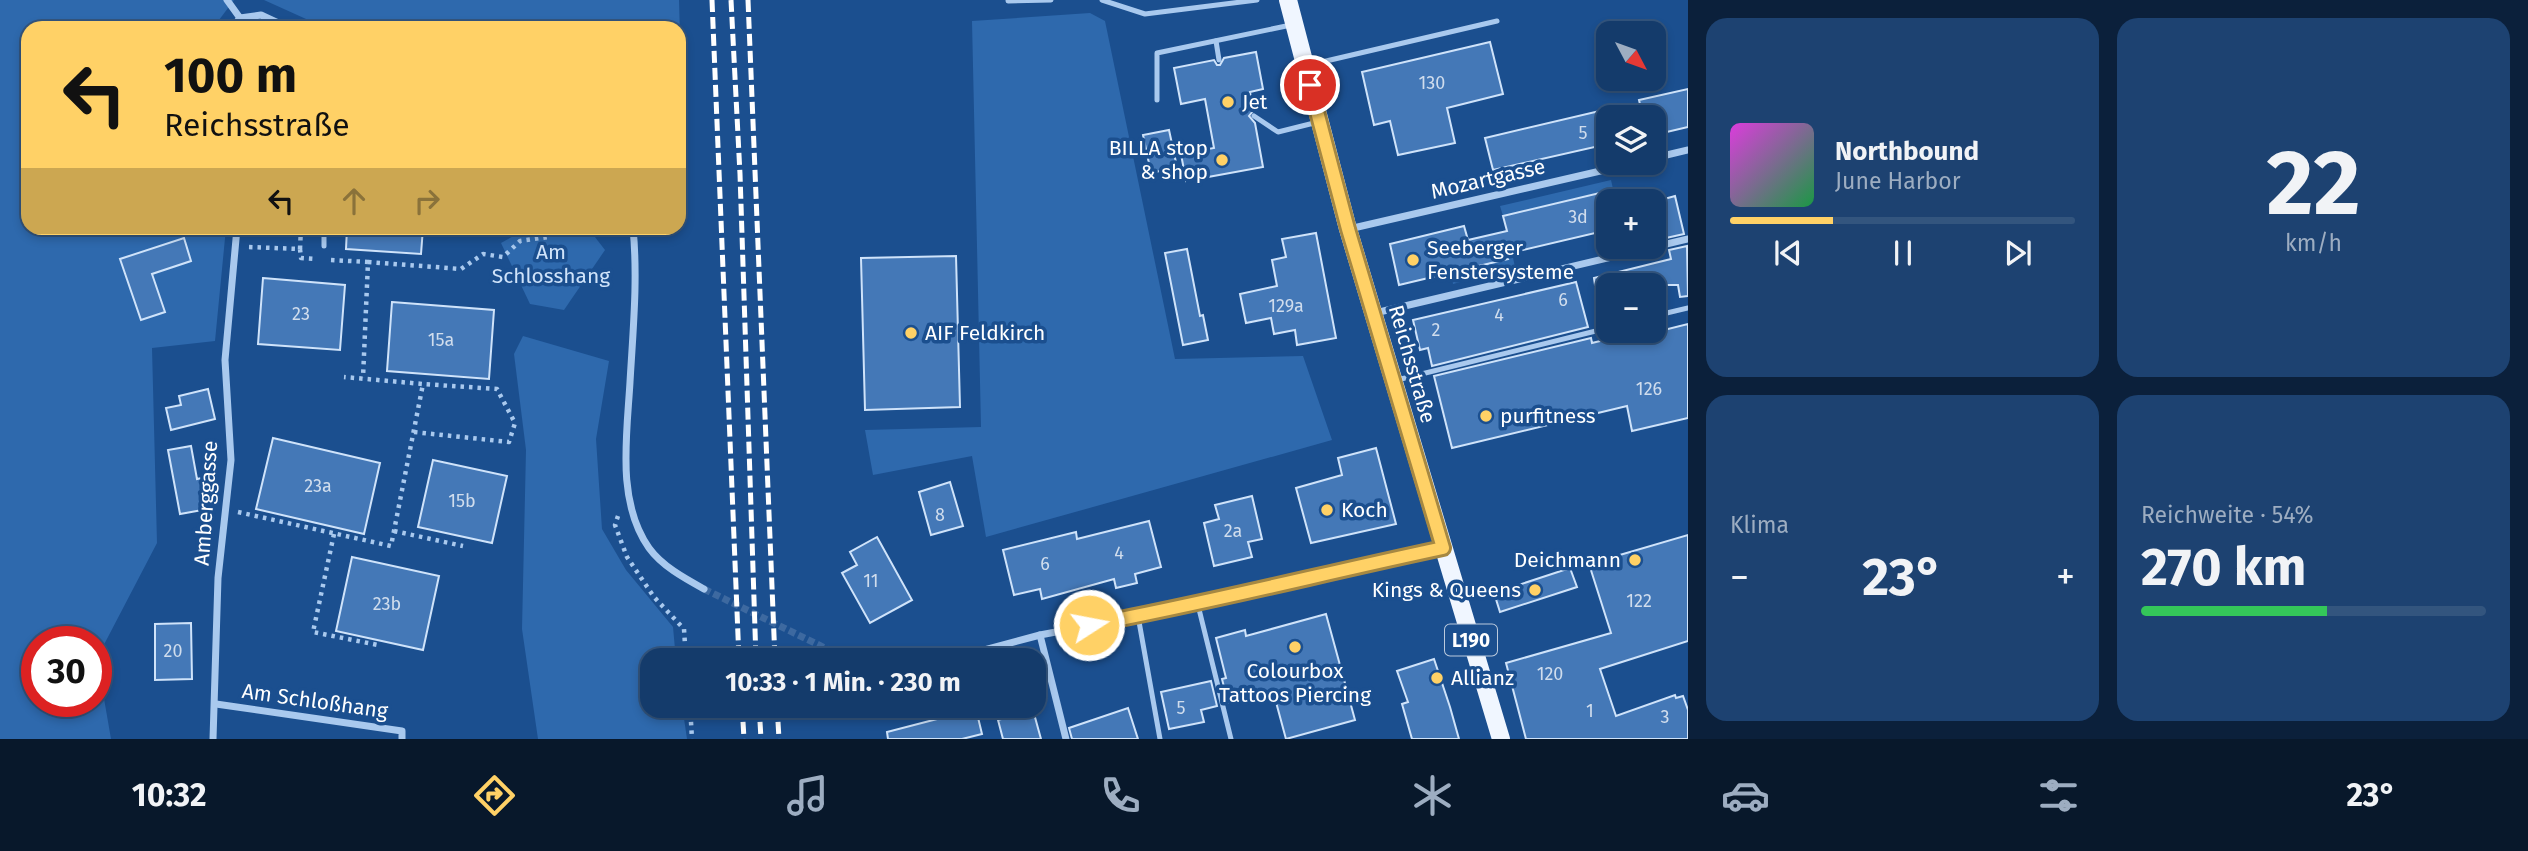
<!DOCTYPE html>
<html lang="de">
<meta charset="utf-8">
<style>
body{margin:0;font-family:"Fira Sans",sans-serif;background:#1d4271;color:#f1f3f6;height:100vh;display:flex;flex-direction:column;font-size:26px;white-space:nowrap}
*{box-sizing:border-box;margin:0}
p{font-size:23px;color:#9dadc1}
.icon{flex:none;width:38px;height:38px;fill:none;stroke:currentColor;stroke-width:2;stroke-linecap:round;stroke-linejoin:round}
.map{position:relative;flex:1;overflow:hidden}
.sheet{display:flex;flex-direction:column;gap:18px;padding:18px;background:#0b203b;width:840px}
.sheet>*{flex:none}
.hud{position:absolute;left:21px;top:21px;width:665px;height:214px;border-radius:21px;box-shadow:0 4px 10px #0003,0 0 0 2px #33557e;background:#ffd166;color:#111;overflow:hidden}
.needle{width:46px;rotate:131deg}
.controls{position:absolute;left:1596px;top:21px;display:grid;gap:14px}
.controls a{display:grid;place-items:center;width:70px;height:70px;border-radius:14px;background:#143b6b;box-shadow:0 4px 10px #0003,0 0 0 2px #33557e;font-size:35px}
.speed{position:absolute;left:21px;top:626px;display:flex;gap:14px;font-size:35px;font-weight:700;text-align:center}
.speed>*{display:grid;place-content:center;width:91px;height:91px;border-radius:50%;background:#143b6b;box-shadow:0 4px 10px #0003,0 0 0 2px #33557e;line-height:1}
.speed .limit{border:10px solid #d22;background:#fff;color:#111}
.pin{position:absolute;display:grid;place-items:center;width:60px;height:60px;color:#fff;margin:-30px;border:4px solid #fff;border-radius:50%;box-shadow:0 2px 7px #0007}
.me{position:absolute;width:77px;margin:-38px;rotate:79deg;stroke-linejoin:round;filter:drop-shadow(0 0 5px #0008)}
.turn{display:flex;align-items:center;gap:24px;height:147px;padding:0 28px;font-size:32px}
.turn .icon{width:91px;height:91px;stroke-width:2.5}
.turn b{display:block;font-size:49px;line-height:60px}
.lanes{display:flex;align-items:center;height:66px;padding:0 28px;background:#0003;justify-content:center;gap:35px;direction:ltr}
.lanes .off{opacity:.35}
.big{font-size:52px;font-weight:700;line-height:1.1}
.sheet .tile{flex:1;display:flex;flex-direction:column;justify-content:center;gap:10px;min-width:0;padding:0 24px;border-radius:21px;background:#1d4271}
.sheet .dial{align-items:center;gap:0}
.dial b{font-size:91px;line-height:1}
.song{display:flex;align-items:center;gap:21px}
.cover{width:84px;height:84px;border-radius:10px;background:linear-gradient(135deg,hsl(300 70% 55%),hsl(140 70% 35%))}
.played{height:7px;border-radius:4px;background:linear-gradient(90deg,#ffd166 30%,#33557e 30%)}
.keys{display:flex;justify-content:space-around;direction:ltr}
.heat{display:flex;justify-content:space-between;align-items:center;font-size:38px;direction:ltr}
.charge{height:10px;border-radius:5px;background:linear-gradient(90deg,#34c759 54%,#33557e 0)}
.sheet .tiles{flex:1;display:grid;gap:18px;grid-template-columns:repeat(2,1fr)}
.trip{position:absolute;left:640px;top:648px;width:406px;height:70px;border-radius:21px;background:#143b6b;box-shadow:0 4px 10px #0003,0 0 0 2px #33557e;font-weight:700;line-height:70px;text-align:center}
.tab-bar{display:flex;height:112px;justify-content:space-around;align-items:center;background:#08182b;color:#9dadc1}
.tab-bar .icon{width:49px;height:49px}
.tab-bar .active{color:#ffd166}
.tab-bar b{font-size:32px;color:#f1f3f6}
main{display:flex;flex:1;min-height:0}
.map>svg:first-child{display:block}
</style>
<main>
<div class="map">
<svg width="1688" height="739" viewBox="0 0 1688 739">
<rect width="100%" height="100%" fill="#1b4f8f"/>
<g fill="#2e69ad" fill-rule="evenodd">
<path d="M 0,0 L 234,0 L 213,28 L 28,28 L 28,228 L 226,228 L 215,341 L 152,348 L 157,543 L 97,658 L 111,739 L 0,739 ZM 37,642 L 96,642 L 96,702 L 37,702 Z"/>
<polygon points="264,0 679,0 681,72 679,72 679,28 326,28"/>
<polygon points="1090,13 1105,21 1175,359 1303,356 1332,440 986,537 972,456 873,475 865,430 981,427 972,21"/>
<polygon points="1611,180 1613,189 1503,216 1500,206"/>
<polygon points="528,228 588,228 605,250 564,310 530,304 501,243"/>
<polygon points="1512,253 1515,267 1453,284 1451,272 1507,259"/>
<polygon points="523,336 609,361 596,439 602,529 626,570 673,627 676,660 653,660 653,705 682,705 687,739 538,739 522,629 526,450 514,354"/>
</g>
<g fill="#4478b7" stroke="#cfe3fa" stroke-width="2">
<polygon points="1490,42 1503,94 1447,108 1455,143 1398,155 1390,121 1374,125 1362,72"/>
<polygon points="1256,52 1263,89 1250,92 1253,111 1249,116 1255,123 1263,167 1186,181 1181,154 1214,148 1205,99 1181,104 1174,68 1214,60 1217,65 1220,65 1224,58"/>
<polygon points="1688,89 1688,127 1654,135 1654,117 1643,117 1639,100"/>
<polygon points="1608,109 1608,144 1493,170 1485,138"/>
<polygon points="1169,130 1177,167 1151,173 1143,135"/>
<polygon points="1608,191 1608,230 1506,254 1508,259 1399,285 1390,244 1464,226 1468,240 1507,231 1503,216"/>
<polygon points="1675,196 1684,234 1666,238 1657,201"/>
<polygon points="347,228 423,228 421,254 346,249"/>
<polygon points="1316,233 1336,338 1297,345 1295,330 1274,334 1271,318 1246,323 1240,294 1277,286 1272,260 1286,257 1282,239"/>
<polygon points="184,238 191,261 152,274 165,312 141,320 120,259"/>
<polygon points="1687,246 1688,296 1680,297 1678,285 1595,285 1594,278 1671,259 1669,250"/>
<polygon points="1187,249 1200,316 1203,315 1208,340 1183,345 1165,253"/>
<polygon points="956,256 960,407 865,410 861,258"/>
<polygon points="263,278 345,285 340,350 258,344"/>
<polygon points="1576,282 1588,327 1432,366 1428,348 1420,350 1413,320"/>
<polygon points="392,302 494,310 489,379 387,371"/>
<polygon points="1688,324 1688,418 1632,431 1627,406 1452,448 1434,376 1591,338 1592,343 1629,334 1629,331 1660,331"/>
<polygon points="208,389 215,419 171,430 166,408 181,405 179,396"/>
<polygon points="273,438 380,463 364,534 256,509"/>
<polygon points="191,446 197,479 202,478 208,509 180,514 168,450"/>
<polygon points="1376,448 1396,524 1311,543 1296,488 1342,475 1338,458"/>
<polygon points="433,460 507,476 492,543 418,527"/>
<polygon points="950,482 963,526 931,535 919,492"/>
<polygon points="1252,496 1262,539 1248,542 1252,557 1214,566 1204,523 1219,519 1215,505"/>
<polygon points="1149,521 1161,567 1135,574 1137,583 1116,588 1114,579 1042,599 1040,589 1014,595 1003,550 1076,532 1077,539"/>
<polygon points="1688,535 1688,641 1600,669 1616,716 1675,695 1676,698 1683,696 1688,710 1688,739 1526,739 1506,663 1611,633 1589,564"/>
<polygon points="877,537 912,600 870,623 842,573 857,565 850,552"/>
<polygon points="352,557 439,576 423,650 336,631"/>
<polygon points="1570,568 1577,587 1500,612 1494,593"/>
<polygon points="1326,614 1355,720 1286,739 1273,691 1228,703 1222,679 1226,678 1216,638 1245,630 1246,636"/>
<polygon points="191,623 192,679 155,680 155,624"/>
<polygon points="1434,659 1450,707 1459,739 1412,739 1402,704 1408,702 1397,671"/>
<polygon points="1211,681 1217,706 1201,710 1204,722 1169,729 1161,692"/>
<polygon points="938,705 975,705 982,734 962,739 888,739 887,732 941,718"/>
<polygon points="1128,708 1138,739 1072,739 1069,728"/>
<polygon points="1033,710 1041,739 1003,739 998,720"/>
</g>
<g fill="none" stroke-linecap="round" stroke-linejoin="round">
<polyline stroke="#3d69a0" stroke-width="7" stroke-dasharray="7 3.5" stroke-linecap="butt" points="704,589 829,650"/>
<g stroke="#a9c9ee" stroke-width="4.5" stroke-dasharray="3.5 5" stroke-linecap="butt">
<polyline points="249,247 300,249 301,258 315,259"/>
<polyline points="300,249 301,228"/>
<polyline points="331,260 368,262 363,378"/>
<polyline points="368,262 461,269 483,254 503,257 520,241 548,237 556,228"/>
<polyline points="414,432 509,442 515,423 497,389 423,384"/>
<polyline points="238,512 391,546 423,384 344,377"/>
<polyline points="618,516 615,525 627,557 654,597 684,629 686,660"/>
<polyline points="394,531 463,546"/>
<polyline points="334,534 313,632 378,645"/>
<polyline points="690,705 692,739"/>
</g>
<g stroke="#a9c9ee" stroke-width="5">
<polyline points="1102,0 1145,14 1257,0"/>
<polyline points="1008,1 1051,0"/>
<polyline points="1216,41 1219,60"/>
<polyline points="1309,65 1497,21"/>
<polyline points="1157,100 1157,53 1291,25"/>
<polyline points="1254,116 1278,132 1318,122"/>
<polyline points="324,246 324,228"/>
<polyline points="1654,316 1688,308"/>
<polyline points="1397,380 1608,328"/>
<polyline points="1198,605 1231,739"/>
<polyline points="1138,616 1160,739"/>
</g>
<g stroke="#a9c9ee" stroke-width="7">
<polyline points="227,0 240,18"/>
<polyline points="232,28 240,18 261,15 289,28"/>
<polyline points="1654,158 1688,150"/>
<path d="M 633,228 C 638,279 633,330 630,382 C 627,435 616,501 649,548 C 662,566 684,578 704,589"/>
<polyline points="1349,229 1635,163"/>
<polyline points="1375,313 1688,239"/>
<polyline points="1040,635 1066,739"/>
<polyline points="829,650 871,660"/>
<polyline points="932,660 977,652 1040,635 1198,605 1314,575 1442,548"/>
<polyline points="216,704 402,731 402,739"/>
<polyline points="213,739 218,578 231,460 225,360 237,228"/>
</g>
<polyline stroke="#f0f6ff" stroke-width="18" points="1288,0 1348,229 1501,739"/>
<g stroke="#fff" stroke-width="5" stroke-dasharray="12 5" stroke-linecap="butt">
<polyline points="712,0 739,660"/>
<polyline points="731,0 740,174 756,660"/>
<polyline points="748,0 775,660"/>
<polyline points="742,705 744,739"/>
<polyline points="759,705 761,739"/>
<polyline points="777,705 779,739"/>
</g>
</g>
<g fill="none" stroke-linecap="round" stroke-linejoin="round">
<defs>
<path id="route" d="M 1089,625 C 1208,603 1325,573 1443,548 L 1348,229 L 1310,85"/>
</defs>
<use href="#route" stroke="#a68842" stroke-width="18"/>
<use href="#route" stroke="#ffd166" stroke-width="12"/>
</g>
<g fill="#ffd166" stroke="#1b4f8f" stroke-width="2.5">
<circle cx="1228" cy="102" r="7"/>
<circle cx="1222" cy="160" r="7"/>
<circle cx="1413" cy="260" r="7"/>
<circle cx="911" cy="333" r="7"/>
<circle cx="1486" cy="416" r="7"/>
<circle cx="1327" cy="510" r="7"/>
<circle cx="1635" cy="560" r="7"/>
<circle cx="1535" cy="590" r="7"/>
<circle cx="1295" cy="647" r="7"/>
<circle cx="1437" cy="678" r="7"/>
</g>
<g text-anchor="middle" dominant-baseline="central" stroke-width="7" stroke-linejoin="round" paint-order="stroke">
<g font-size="18" fill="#d0dded">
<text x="1432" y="83">130</text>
<text x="1583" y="133">5</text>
<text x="1578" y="217">3d</text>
<text x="1563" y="300">6</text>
<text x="1286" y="306">129a</text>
<text x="301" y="314">23</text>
<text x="1499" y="315">4</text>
<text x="1436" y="330">2</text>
<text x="441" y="340">15a</text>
<text x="1649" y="389">126</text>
<text x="318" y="486">23a</text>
<text x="462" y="501">15b</text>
<text x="940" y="515">8</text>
<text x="1233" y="531">2a</text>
<text x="1119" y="553">4</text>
<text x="1045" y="564">6</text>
<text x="871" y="581">11</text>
<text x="1639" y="601">122</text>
<text x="387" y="604">23b</text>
<text x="173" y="651">20</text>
<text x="1550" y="674">120</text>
<text x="1181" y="708">5</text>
<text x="1590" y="711">1</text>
<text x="1665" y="717">3</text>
</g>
<rect fill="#1b4f8f" stroke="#bbcadd" stroke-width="2" x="1445" y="624.5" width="52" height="31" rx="5"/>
<g font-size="19" font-weight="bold" fill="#fff">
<text x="1471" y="640">L190</text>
</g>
<g font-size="21" fill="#fff" stroke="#1b4f8f" text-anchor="start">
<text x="1242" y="102">Jet</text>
<text x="1208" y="148" text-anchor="end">BILLA stop<tspan x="1208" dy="24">&amp; shop</tspan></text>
<text x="1427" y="248">Seeberger<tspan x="1427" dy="24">Fenstersysteme</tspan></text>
<text x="925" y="333">AIF Feldkirch</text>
<text x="1500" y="416">purfitness</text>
<text x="1341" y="510">Koch</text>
<text x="1621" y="560" text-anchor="end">Deichmann</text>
<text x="1521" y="590" text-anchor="end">Kings &amp; Queens</text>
<text x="1295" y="671" text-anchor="middle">Colourbox<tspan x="1295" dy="24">Tattoos Piercing</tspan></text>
<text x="1451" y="678">Allianz</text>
</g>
<g font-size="21" fill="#fff" stroke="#1b4f8f">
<text transform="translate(1488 179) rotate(-13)">Mozartgasse</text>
<text transform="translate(1412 364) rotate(74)">Reichsstraße</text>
<text transform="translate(206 503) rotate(-86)">Amberggasse</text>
<text transform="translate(315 701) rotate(8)">Am Schloßhang</text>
</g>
<g font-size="21" fill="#cfe3fa" stroke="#1b4f8f">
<text x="551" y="252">Am<tspan x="551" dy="24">Schlosshang</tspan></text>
</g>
</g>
</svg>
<div class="controls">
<a><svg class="needle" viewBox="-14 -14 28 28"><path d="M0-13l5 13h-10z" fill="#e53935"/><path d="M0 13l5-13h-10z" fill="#9dadc1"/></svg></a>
<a><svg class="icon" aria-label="layers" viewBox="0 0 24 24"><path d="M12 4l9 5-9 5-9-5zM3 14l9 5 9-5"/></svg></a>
<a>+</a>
<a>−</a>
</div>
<div class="speed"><div class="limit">30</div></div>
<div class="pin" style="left:1310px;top:85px;background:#d93025"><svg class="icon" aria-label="arrive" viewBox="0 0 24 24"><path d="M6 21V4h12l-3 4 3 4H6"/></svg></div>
<svg class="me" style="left:1089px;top:625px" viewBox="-20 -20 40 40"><circle r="17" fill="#ffd166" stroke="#fff" stroke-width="3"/><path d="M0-11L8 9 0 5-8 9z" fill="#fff"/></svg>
<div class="trip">10:33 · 1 Min. · 230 m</div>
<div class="hud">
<div class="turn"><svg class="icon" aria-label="left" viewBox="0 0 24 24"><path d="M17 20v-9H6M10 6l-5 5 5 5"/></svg><div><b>100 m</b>Reichsstraße</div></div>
<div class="lanes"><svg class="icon" aria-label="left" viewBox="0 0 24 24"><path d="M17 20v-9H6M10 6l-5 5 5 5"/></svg><svg class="icon off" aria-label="ahead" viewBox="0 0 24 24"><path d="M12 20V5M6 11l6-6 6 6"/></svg><svg class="icon off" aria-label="right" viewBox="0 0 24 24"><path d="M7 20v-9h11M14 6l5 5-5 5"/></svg></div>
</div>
</div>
<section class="sheet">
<div class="tiles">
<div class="tile">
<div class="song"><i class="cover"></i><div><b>Northbound</b><p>June Harbor</p></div></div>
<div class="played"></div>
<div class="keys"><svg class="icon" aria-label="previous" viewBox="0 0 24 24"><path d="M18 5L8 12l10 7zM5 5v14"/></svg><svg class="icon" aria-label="pause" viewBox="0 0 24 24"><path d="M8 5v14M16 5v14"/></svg><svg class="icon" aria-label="next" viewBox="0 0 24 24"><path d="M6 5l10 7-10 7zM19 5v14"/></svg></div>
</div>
<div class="tile dial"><b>22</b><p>km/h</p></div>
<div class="tile"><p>Klima</p>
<div class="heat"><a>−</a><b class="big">23°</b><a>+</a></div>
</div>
<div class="tile"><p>Reichweite · 54%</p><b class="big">270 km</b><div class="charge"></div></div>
</div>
</section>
</main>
<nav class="tab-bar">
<b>10:32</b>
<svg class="icon active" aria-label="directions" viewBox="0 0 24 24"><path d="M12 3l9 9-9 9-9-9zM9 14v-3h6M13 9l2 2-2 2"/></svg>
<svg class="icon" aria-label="music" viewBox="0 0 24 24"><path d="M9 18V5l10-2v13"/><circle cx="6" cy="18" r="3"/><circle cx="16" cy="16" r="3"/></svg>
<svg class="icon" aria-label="phone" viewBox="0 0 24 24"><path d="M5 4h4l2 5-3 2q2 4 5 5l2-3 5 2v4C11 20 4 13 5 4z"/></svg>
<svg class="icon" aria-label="climate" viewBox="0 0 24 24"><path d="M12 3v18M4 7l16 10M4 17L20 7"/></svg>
<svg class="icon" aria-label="car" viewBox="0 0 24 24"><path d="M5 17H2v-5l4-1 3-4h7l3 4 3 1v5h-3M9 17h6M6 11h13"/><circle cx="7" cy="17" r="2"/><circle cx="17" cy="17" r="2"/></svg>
<svg class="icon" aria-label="filters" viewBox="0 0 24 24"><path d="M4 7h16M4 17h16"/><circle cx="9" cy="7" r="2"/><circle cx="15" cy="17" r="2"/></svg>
<b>23°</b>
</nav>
